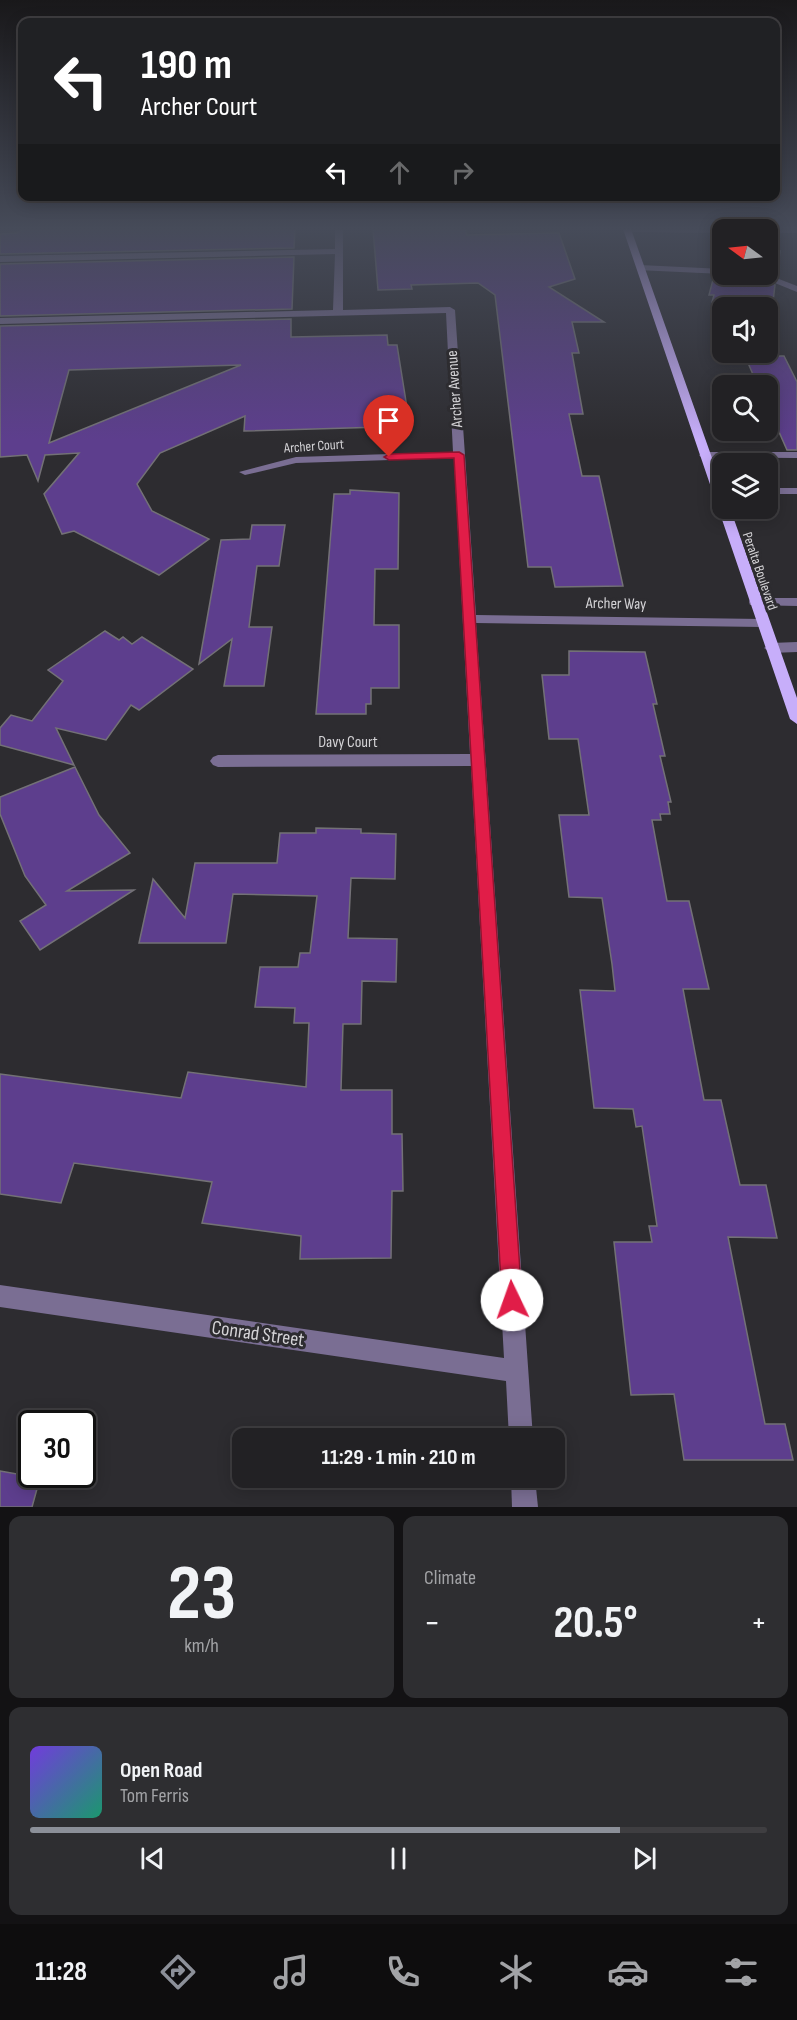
<!DOCTYPE html>
<meta charset="utf-8">
<style>
body{margin:0;font-family:"Sofia Sans Condensed",sans-serif;background:#2e2e31;color:#f1f3f6;height:100vh;display:flex;flex-direction:column;font-size:22px;white-space:nowrap}
*{box-sizing:border-box;margin:0}
p{font-size:20px;color:#a2a3a6}
.icon{flex:none;width:33px;height:33px;fill:none;stroke:currentColor;stroke-width:2;stroke-linecap:round;stroke-linejoin:round}
.map{position:relative;height:1507px;overflow:hidden}
.side{display:flex;flex-direction:column;gap:9px;padding:9px;background:#131214;flex:1}
.side>*{flex:none}
.guide{position:absolute;left:18px;top:18px;width:762px;height:183px;border-radius:12px;box-shadow:0 3px 15px #0003,0 0 0 2px #3f3e41;background:#202124;color:#fff;overflow:hidden}
.needle{width:39px;rotate:285deg}
.buttons{position:absolute;left:712px;top:219px;display:grid;gap:12px}
.buttons a{display:grid;place-items:center;width:66px;height:66px;border-radius:12px;background:#222124;box-shadow:0 3px 15px #0003,0 0 0 2px #3f3e41;font-size:30px}
.speed{position:absolute;left:18px;top:1410px;display:flex;gap:12px;font-size:30px;font-weight:700;text-align:center}
.speed>*{display:grid;place-content:center;width:78px;height:78px;border-radius:50%;background:#222124;box-shadow:0 3px 15px #0003,0 0 0 2px #3f3e41;line-height:1}
.speed .limit{border:3px solid #111;border-radius:9px;background:#fff;color:#111}
.pin{position:absolute;display:grid;place-items:center;width:51px;height:51px;color:#fff;margin:-62px -26px;border-radius:50% 50% 50% 0;rotate:-45deg;box-shadow:0 0 6px #0007}
.pin .icon{rotate:45deg}
.me{position:absolute;width:66px;margin:-33px;rotate:357deg;stroke-linejoin:round;filter:drop-shadow(0 0 4px #0008)}
.turn{display:flex;align-items:center;gap:21px;height:126px;padding:0 24px;font-size:27px}
.turn .icon{width:78px;height:78px;stroke-width:2.5}
.turn b{display:block;font-size:42px;line-height:51px}
.lanes{display:flex;align-items:center;height:57px;padding:0 24px;background:#0003;justify-content:center;gap:30px;direction:ltr}
.lanes .off{opacity:.35}
.big{font-size:45px;font-weight:700;line-height:1.1}
.side .widget{flex:1;display:flex;flex-direction:column;justify-content:center;gap:9px;min-width:0;padding:0 21px;border-radius:12px;background:#2e2e31}
.side .dial{align-items:center;gap:0}
.dial b{font-size:78px;line-height:1}
.song{display:flex;align-items:center;gap:18px}
.cover{width:72px;height:72px;border-radius:9px;background:linear-gradient(135deg,hsl(260 70% 55%),hsl(160 70% 35%))}
.played{height:6px;border-radius:3px;background:linear-gradient(90deg,#8c9099 80%,#3f3e41 80%)}
.keys{display:flex;justify-content:space-around;direction:ltr}
.heat{display:flex;justify-content:space-between;align-items:center;font-size:33px;direction:ltr}
.side .tiles{flex:1;display:grid;gap:9px;grid-template-columns:1fr 1fr}
.widget:last-child{grid-column:span 2}
.trip{position:absolute;left:232px;top:1428px;width:333px;height:60px;border-radius:12px;background:#222124;box-shadow:0 3px 15px #0003,0 0 0 2px #3f3e41;font-weight:700;line-height:60px;text-align:center}
.dock{display:flex;height:96px;justify-content:space-around;align-items:center;background:#0e0d0e;color:#a2a3a6}
.dock .icon{width:42px;height:42px}
.dock .on{color:#8c9099}
.dock b{font-size:27px;color:#f1f3f6}
.map>svg:first-child{display:block}
</style>
<div class="map">
<svg width="797" height="1507" viewBox="0 0 797 1507">
<rect width="100%" height="100%" fill="#2d2c30"/>
<g fill="#5d3e8d" stroke="#737176" stroke-width="1.5" fill-rule="evenodd">
<polygon points="23,229 295,229 294,248 0,254 0,234 17,233"/>
<polygon points="373,229 465,229 467,235 559,233 575,279 549,287 604,322 572,322 579,353 572,353 583,414 569,414 582,476 599,476 623,586 555,587 551,567 528,567 495,295 478,283 411,285 412,289 378,290"/>
<polygon points="768,243 773,250 780,251 777,276 768,272"/>
<polygon points="294,257 292,309 0,316 0,264"/>
<polygon points="751,274 775,285 772,310 712,302 714,295 709,295 714,276"/>
<path d="M 291,319 L 291,337 L 387,335 L 388,345 L 397,345 L 408,414 L 381,417 L 382,427 L 244,431 L 245,416 L 160,453 L 137,484 L 152,511 L 209,539 L 159,575 L 74,531 L 62,534 L 44,494 L 79,453 L 45,455 L 38,481 L 27,455 L 0,457 L 0,326 ZM 241,365 L 49,443 L 69,370 Z"/>
<polygon points="745,356 784,356 797,382 797,450 787,450 768,407 768,386 758,386"/>
<polygon points="350,490 399,493 398,569 375,569 374,625 399,625 399,688 371,688 371,704 366,704 366,714 316,714 334,494 350,494"/>
<polygon points="252,525 285,525 279,566 257,566 249,627 272,627 264,686 224,686 232,639 199,664 221,540 250,539"/>
<polygon points="105,631 119,640 123,637 132,644 142,637 193,669 139,710 131,705 106,740 56,728 74,765 0,745 0,728 11,715 32,721 63,681 48,670"/>
<polygon points="569,651 645,652 657,704 653,704 665,756 660,756 671,802 668,802 670,814 660,814 661,820 652,820 667,901 689,901 709,989 683,989 704,1100 721,1100 740,1185 766,1185 777,1238 728,1237 765,1424 785,1424 793,1460 684,1460 674,1394 631,1395 614,1242 652,1242 649,1226 657,1226 642,1126 636,1127 633,1109 594,1108 580,990 615,991 612,964 602,898 569,897 559,815 589,815 578,739 549,739 542,675 569,675"/>
<polygon points="75,767 99,815 130,853 67,891 134,890 40,950 20,921 46,905 25,876 0,814 0,797"/>
<polygon points="316,828 361,829 361,833 396,834 395,879 351,878 348,938 397,939 396,982 362,981 361,1024 343,1024 341,1090 392,1090 392,1134 402,1134 403,1191 392,1191 391,1258 300,1259 301,1236 202,1223 212,1182 74,1163 61,1203 0,1194 0,1074 181,1098 188,1072 306,1087 309,1023 294,1023 295,1008 255,1007 260,967 298,967 300,953 310,953 317,896 233,894 226,943 139,943 153,879 185,918 195,863 277,863 280,833 316,833"/>
<polygon points="0,1471 40,1478 32,1507 0,1507"/>
</g>
<g fill="none" stroke-linecap="round" stroke-linejoin="round">
<g fill="#7a6e93" fill-rule="evenodd">
<polygon points="335,229 343,229 343,310 450,307 455,310 476,615 762,619 769,623 762,627 476,623 533,1438 509,1438 506,1381 0,1307 0,1285 504,1358 471,766 218,767 213,765 210,761 213,757 218,755 470,754 454,458 296,463 245,475 239,472 296,457 453,452 446,313 0,324 0,318 333,310 335,254 0,262 0,256 335,249"/>
<polygon points="726,229 723,230 723,233 628,232 624,230"/>
<polygon points="797,229 797,233 768,233 768,230 765,230"/>
<polygon points="640,265 723,269 723,274 637,270 637,266"/>
<polygon points="753,274 766,274 797,286 797,292"/>
<polygon points="705,452 797,452 797,458 701,457 699,455"/>
<rect x="768" y="488" width="29" height="6"/>
<polygon points="755,598 797,598 797,606 750,605 749,602 750,599"/>
<polygon points="797,642 797,652 771,653 764,648 771,643"/>
<polygon points="511,1478 535,1478 538,1507 512,1507"/>
</g>
<polygon fill="#c7aefa" fill-rule="evenodd" points="623,229 631,229 723,489 723,508 730,508 797,698 797,724 790,719"/>
</g>
<linearGradient id="sky" x2="0" y2="1"><stop stop-color="#19181a"/><stop offset="0.52" stop-color="#464b59"/><stop offset="1" stop-color="#464b59" stop-opacity="0"/></linearGradient>
<rect width="797" height="440" fill="url(#sky)"/>
<polygon fill="#e11d48" stroke="#92132f" stroke-width="1.5" points="459,452 464,455 522,1300 519,1308 512,1311 505,1308 502,1300 454,458 389,460 384,457 389,454"/>
<g text-anchor="middle" dominant-baseline="central" stroke-width="6" stroke-linejoin="round" paint-order="stroke">
<g font-size="14" fill="#d4d3d6" stroke="#2d2c30">
<text transform="translate(314 446) rotate(-4)">Archer Court</text>
<text transform="translate(760 571) rotate(71)">Peralta Boulevard</text>
</g>
<g font-size="16" fill="#d4d3d6" stroke="#2d2c30">
<text transform="translate(455 389) rotate(-94)">Archer Avenue</text>
<text transform="translate(616 604) rotate(1)">Archer Way</text>
<text x="348" y="742">Davy Court</text>
</g>
<g font-size="20" fill="#d4d3d6" stroke="#2d2c30">
<text transform="translate(258 1334) rotate(8)">Conrad Street</text>
</g>
</g>
</svg>
<div class="buttons">
<a><svg class="needle" viewBox="-14 -14 28 28"><path d="M0-13l5 13h-10z" fill="#e53935"/><path d="M0 13l5-13h-10z" fill="#a2a3a6"/></svg></a>
<a><svg class="icon" aria-label="sound" viewBox="0 0 24 24"><path d="M4 9h4l5-4v14l-5-4H4zM17 9q2 3 0 6"/></svg></a>
<a><svg class="icon" aria-label="search" viewBox="0 0 24 24"><circle cx="10" cy="10" r="6"/><path d="M15 15l6 6"/></svg></a>
<a><svg class="icon" aria-label="layers" viewBox="0 0 24 24"><path d="M12 4l9 5-9 5-9-5zM3 14l9 5 9-5"/></svg></a>
</div>
<div class="speed"><div class="limit">30</div></div>
<div class="pin" style="left:389px;top:457px;background:#d93025"><svg class="icon" aria-label="arrive" viewBox="0 0 24 24"><path d="M6 21V4h12l-3 4 3 4H6"/></svg></div>
<svg class="me" style="left:512px;top:1300px" viewBox="-20 -20 40 40"><circle r="19" fill="#fff"/><path d="M0-13L10 11 0 6-10 11z" fill="#e11d48"/></svg>
<div class="trip">11:29 · 1 min · 210 m</div>
<div class="guide">
<div class="turn"><svg class="icon" aria-label="left" viewBox="0 0 24 24"><path d="M17 20v-9H6M10 6l-5 5 5 5"/></svg><div><b>190 m</b>Archer Court</div></div>
<div class="lanes"><svg class="icon" aria-label="left" viewBox="0 0 24 24"><path d="M17 20v-9H6M10 6l-5 5 5 5"/></svg><svg class="icon off" aria-label="ahead" viewBox="0 0 24 24"><path d="M12 20V5M6 11l6-6 6 6"/></svg><svg class="icon off" aria-label="right" viewBox="0 0 24 24"><path d="M7 20v-9h11M14 6l5 5-5 5"/></svg></div>
</div>
</div>
<section class="side">
<div class="tiles">
<div class="widget dial"><b>23</b><p>km/h</p></div>
<div class="widget"><p>Climate</p>
<div class="heat"><a>−</a><b class="big">20.5°</b><a>+</a></div>
</div>
<div class="widget">
<div class="song"><i class="cover"></i><div><b>Open Road</b><p>Tom Ferris</p></div></div>
<div class="played"></div>
<div class="keys"><svg class="icon" aria-label="previous" viewBox="0 0 24 24"><path d="M18 5L8 12l10 7zM5 5v14"/></svg><svg class="icon" aria-label="pause" viewBox="0 0 24 24"><path d="M8 5v14M16 5v14"/></svg><svg class="icon" aria-label="next" viewBox="0 0 24 24"><path d="M6 5l10 7-10 7zM19 5v14"/></svg></div>
</div>
</div>
</section>
<nav class="dock">
<b>11:28</b>
<svg class="icon on" aria-label="directions" viewBox="0 0 24 24"><path d="M12 3l9 9-9 9-9-9zM9 14v-3h6M13 9l2 2-2 2"/></svg>
<svg class="icon" aria-label="music" viewBox="0 0 24 24"><path d="M9 18V5l10-2v13"/><circle cx="6" cy="18" r="3"/><circle cx="16" cy="16" r="3"/></svg>
<svg class="icon" aria-label="phone" viewBox="0 0 24 24"><path d="M5 4h4l2 5-3 2q2 4 5 5l2-3 5 2v4C11 20 4 13 5 4z"/></svg>
<svg class="icon" aria-label="climate" viewBox="0 0 24 24"><path d="M12 3v18M4 7l16 10M4 17L20 7"/></svg>
<svg class="icon" aria-label="car" viewBox="0 0 24 24"><path d="M5 17H2v-5l4-1 3-4h7l3 4 3 1v5h-3M9 17h6M6 11h13"/><circle cx="7" cy="17" r="2"/><circle cx="17" cy="17" r="2"/></svg>
<svg class="icon" aria-label="filters" viewBox="0 0 24 24"><path d="M4 7h16M4 17h16"/><circle cx="9" cy="7" r="2"/><circle cx="15" cy="17" r="2"/></svg>
</nav>
